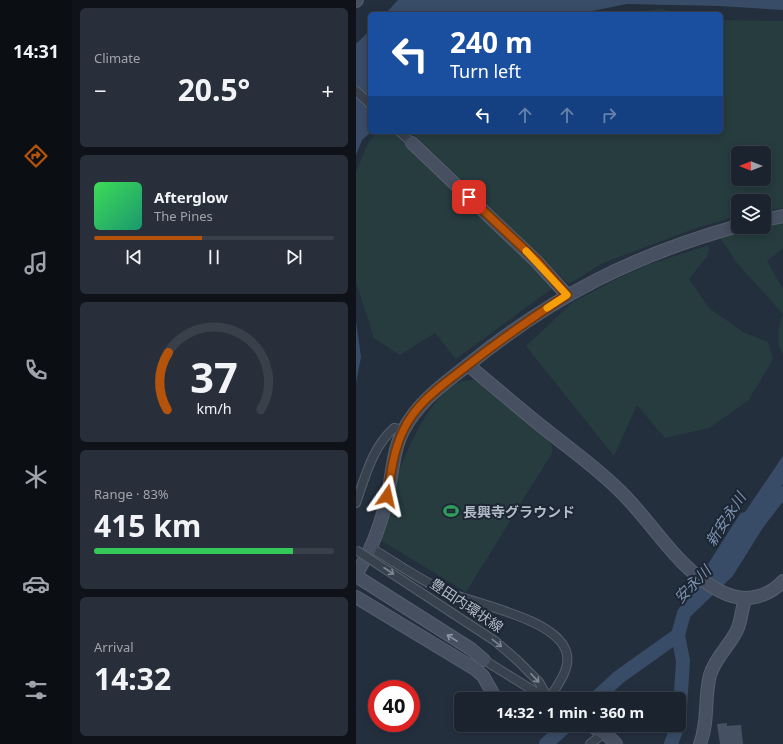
<!DOCTYPE html>
<meta charset="utf-8">
<style>
body{margin:0;font-family:"Noto Sans","Noto Sans JP",sans-serif;background:#282f3a;color:#f1f3f6;height:100vh;display:flex;flex-direction:column;font-size:15px;white-space:nowrap}
*{box-sizing:border-box;margin:0}
p{font-size:13px;color:#a0a4aa}
.icon{flex:none;width:22px;height:22px;fill:none;stroke:currentColor;stroke-width:2;stroke-linecap:round;stroke-linejoin:round}
.map{position:relative;flex:1;overflow:hidden}
.drawer{display:flex;flex-direction:column;gap:8px;padding:8px;background:#0f1319;width:284px}
.drawer>*{flex:none}
.banner{position:absolute;left:12px;top:12px;width:355px;height:122px;border-radius:6px;box-shadow:0 2px 10px #0003,0 0 0 1px #39404a;background:#1a4fa0;color:#fff;overflow:hidden}
.needle{width:26px;rotate:270deg}
.buttons{position:absolute;left:375px;top:146px;display:grid;gap:8px}
.buttons a{display:grid;place-items:center;width:40px;height:40px;border-radius:6px;background:#1b232e;box-shadow:0 2px 10px #0003,0 0 0 1px #39404a;font-size:20px}
.speed{position:absolute;left:12px;top:680px;display:flex;gap:8px;font-size:20px;font-weight:700;text-align:center}
.speed>*{display:grid;place-content:center;width:52px;height:52px;border-radius:50%;background:#1b232e;box-shadow:0 2px 10px #0003,0 0 0 1px #39404a;line-height:1}
.speed .limit{border:6px solid #d22;background:#fff;color:#111}
.pin{position:absolute;display:grid;place-items:center;width:34px;height:34px;color:#fff;margin:-17px;border-radius:8px;box-shadow:0 2px 6px #0006}
.me{position:absolute;width:44px;margin:-22px;rotate:11deg;stroke-linejoin:round;filter:drop-shadow(0 0 3px #0008)}
.turn{display:flex;align-items:center;gap:14px;height:84px;padding:0 16px;font-size:18px}
.turn .icon{width:52px;height:52px;stroke-width:2.5}
.turn b{display:block;font-size:28px;line-height:34px}
.lanes{display:flex;align-items:center;height:38px;padding:0 16px;background:#0003;justify-content:center;gap:20px;direction:ltr}
.lanes .off{opacity:.35}
.big{font-size:30px;font-weight:700;line-height:1.1}
.drawer .tile{flex:1;display:flex;flex-direction:column;justify-content:center;gap:6px;min-width:0;padding:0 14px;border-radius:6px;background:#282f3a}
.drawer .dial{align-items:center;gap:0}
.dial svg{height:104px;overflow:visible;fill:none;stroke:#39404a;stroke-width:7;stroke-linecap:round;text-anchor:middle}
.dial text{fill:#f1f3f6;stroke:none}
.song{display:flex;align-items:center;gap:12px}
.cover{width:48px;height:48px;border-radius:6px;background:linear-gradient(135deg,hsl(130 70% 55%),hsl(160 70% 35%))}
.played{height:4px;border-radius:2px;background:linear-gradient(90deg,#b45309 45%,#39404a 45%)}
.keys{display:flex;justify-content:space-around;direction:ltr}
.heat{display:flex;justify-content:space-between;align-items:center;font-size:22px;direction:ltr}
.charge{height:6px;border-radius:3px;background:linear-gradient(90deg,#34c759 83%,#39404a 0)}
.trip{position:absolute;left:98px;top:692px;width:232px;height:40px;border-radius:6px;background:#1b232e;box-shadow:0 2px 10px #0003,0 0 0 1px #39404a;font-weight:700;line-height:40px;text-align:center}
main{display:flex;flex:1;min-height:0}
.tabs{display:flex;flex-direction:column;width:72px;justify-content:space-around;align-items:center;background:#0b0e12;color:#a0a4aa}
.tabs .icon{width:28px;height:28px}
.tabs .current{color:#b45309}
.tabs b{font-size:18px;color:#f1f3f6}
.map>svg:first-child{display:block}
</style>
<main>
<nav class="tabs">
<b>14:31</b>
<svg class="icon current" aria-label="directions" viewBox="0 0 24 24"><path d="M12 3l9 9-9 9-9-9zM9 14v-3h6M13 9l2 2-2 2"/></svg>
<svg class="icon" aria-label="music" viewBox="0 0 24 24"><path d="M9 18V5l10-2v13"/><circle cx="6" cy="18" r="3"/><circle cx="16" cy="16" r="3"/></svg>
<svg class="icon" aria-label="phone" viewBox="0 0 24 24"><path d="M5 4h4l2 5-3 2q2 4 5 5l2-3 5 2v4C11 20 4 13 5 4z"/></svg>
<svg class="icon" aria-label="climate" viewBox="0 0 24 24"><path d="M12 3v18M4 7l16 10M4 17L20 7"/></svg>
<svg class="icon" aria-label="car" viewBox="0 0 24 24"><path d="M5 17H2v-5l4-1 3-4h7l3 4 3 1v5h-3M9 17h6M6 11h13"/><circle cx="7" cy="17" r="2"/><circle cx="17" cy="17" r="2"/></svg>
<svg class="icon" aria-label="filters" viewBox="0 0 24 24"><path d="M4 7h16M4 17h16"/><circle cx="9" cy="7" r="2"/><circle cx="15" cy="17" r="2"/></svg>
</nav>
<section class="drawer">
<div class="tile"><p>Climate</p>
<div class="heat"><a>−</a><b class="big">20.5°</b><a>+</a></div>
</div>
<div class="tile">
<div class="song"><i class="cover"></i><div><b>Afterglow</b><p>The Pines</p></div></div>
<div class="played"></div>
<div class="keys"><svg class="icon" aria-label="previous" viewBox="0 0 24 24"><path d="M18 5L8 12l10 7zM5 5v14"/></svg><svg class="icon" aria-label="pause" viewBox="0 0 24 24"><path d="M8 5v14M16 5v14"/></svg><svg class="icon" aria-label="next" viewBox="0 0 24 24"><path d="M6 5l10 7-10 7zM19 5v14"/></svg></div>
</div>
<div class="tile dial"><svg viewBox="0 0 100 80">
<path d="M14 69A42 42 0 1 1 86 69"/>
<path d="M14 69A42 42 0 0 1 15 25" stroke="#b45309"/>
<text x="50" y="56" font-size="32" font-weight="700">37</text>
<text x="50" y="72" font-size="11">km/h</text>
</svg></div>
<div class="tile"><p>Range · 83%</p><b class="big">415 km</b><div class="charge"></div></div>
<div class="tile"><p>Arrival</p><b class="big">14:32</b></div>
</section>
<div class="map">
<svg width="427" height="744" viewBox="0 0 427 744">
<rect width="100%" height="100%" fill="#242f3e"/>
<g fill="#263c3f" fill-rule="evenodd">
<polygon points="304,9 331,14 265,14"/>
<path d="M 365,20 L 427,21 L 427,208 L 408,211 L 408,201 L 382,201 L 382,216 L 340,228 L 247,263 L 213,284 L 55,132 L 365,132 ZM 382,153 L 408,153 L 408,179 L 382,179 Z"/>
<polygon points="22,132 36,132 198,287 100,359 79,333 44,355 18,338 0,282 0,172 12,143"/>
<path d="M 427,222 L 427,248 L 411,261 L 427,289 L 427,354 C 419,342 422,327 427,314 L 381,263 L 363,236 Z"/>
<polygon points="353,245 352,255 333,279 354,309 389,333 412,342 417,359 392,401 353,428 309,438 281,405 258,456 170,346 217,302 257,281 291,265"/>
<path d="M 119,380 L 193,441 L 196,446 L 196,453 L 110,592 L 21,538 C 34,497 62,397 107,381 C 110,380 115,380 119,380 Z"/>
</g>
<g fill="#394c67">
<polygon points="42,0 427,0 427,10 364,6 271,4 221,14 29,14"/>
<polygon points="14,30 15,132 6,140 0,155 0,44"/>
<polygon points="0,321 5,357 0,383"/>
<polygon points="427,456 427,484 392,531 372,537"/>
</g>
<g fill="none" stroke-linecap="round" stroke-linejoin="round">
<g stroke="#394c67" stroke-width="14">
<polyline points="342,593 389,519"/>
<polyline points="322,635 327,661 323,723"/>
<polyline points="239,699 263,677 322,635 328,613 371,572 401,524 420,499 427,493"/>
<polyline points="190,744 211,725"/>
<polyline points="315,744 322,725"/>
</g>
</g>
<polygon fill="#455162" points="371,723 371,726 385,725 387,744 364,744 361,724"/>
<g fill="none" stroke-linecap="round" stroke-linejoin="round">
<defs>
<g id="street">
<polyline points="0,91 14,104"/>
<polyline points="44,132 56,143"/>
<path d="M 0,503 C 9,477 17,446 38,428 L 47,430"/>
<path d="M 15,548 C 39,562 61,578 86,590 C 115,604 205,618 211,655 C 214,670 200,687 193,699"/>
<polyline points="128,660 191,699"/>
<polyline points="161,660 183,682 192,698"/>
<polyline points="234,744 248,733"/>
</g>
<g id="secondary">
<polyline points="0,1 1,0"/>
<polyline points="56,143 181,262 211,295"/>
<polyline points="408,220 427,216"/>
<path d="M 112,365 C 137,386 163,408 189,429 C 214,449 241,468 264,491 C 298,524 320,568 364,591 C 386,603 410,599 427,581"/>
<path d="M 0,574 C 18,547 27,519 33,488 C 37,468 38,447 48,429 C 65,399 87,385 113,364 C 197,296 278,255 382,226"/>
<polyline points="0,576 115,649 128,660"/>
<polyline points="0,597 119,669 127,676 140,699"/>
<polyline points="234,725 252,736 260,744"/>
<path d="M 344,744 C 353,721 348,698 354,675 C 360,656 373,647 381,630 C 386,620 385,608 390,598"/>
</g>
</defs>
<use href="#street" stroke="#565f6c" stroke-width="10"/>
<use href="#secondary" stroke="#565f6c" stroke-width="14"/>
<use href="#street" stroke="#38414e" stroke-width="8"/>
<use href="#secondary" stroke="#465061" stroke-width="12"/>
<defs>
<polyline id="street-bridge" points="0,550 139,641 161,660"/>
</defs>
<use href="#street-bridge" stroke="#565f6c" stroke-width="10" stroke-linecap="butt"/>
<use href="#street-bridge" stroke="#38414e" stroke-width="8"/>
</g>
<defs><path id="oneway-shaft" d="M-6 0H5M1.5-3L5.5 0L1.5 3" fill="none" stroke-width="1.6" stroke-linecap="round" stroke-linejoin="round"/></defs>
<g stroke="#7c8592">
<use href="#oneway-shaft" transform="translate(33 571) rotate(33)"/>
<use href="#oneway-shaft" transform="translate(141 643) rotate(38)"/>
<use href="#oneway-shaft" transform="translate(179 678) rotate(47)"/>
</g>
<use stroke="#8e96a5" href="#oneway-shaft" transform="translate(96 638) rotate(-148)"/>
<g fill="none" stroke-linecap="round" stroke-linejoin="round">
<defs>
<path id="route" d="M 31,496 C 35,474 37,452 47,431 C 61,401 87,385 112,365 C 144,340 177,317 211,295 L 182,262 L 113,197"/>
</defs>
<use href="#route" stroke="#753606" stroke-width="10"/>
<use href="#route" stroke="#b45309" stroke-width="7"/>
<polyline stroke="#f59e0b" stroke-width="7" points="170,251 211,295 191,308"/>
</g>
<defs>
<symbol id="stadium-bare" viewBox="-9 -9 18 18"><path d="M0-5a6.5 5 0 1 0 0 10a6.5 5 0 1 0 0-10ZM-3.5-1.8h7v3.6h-7Z" fill="#2e9e5b" stroke="#1d2633" stroke-width="2.5" paint-order="stroke"/></symbol>
</defs>
<g fill-rule="evenodd">
<use href="#stadium-bare" x="84" y="500" width="22" height="22"/>
</g>
<g text-anchor="middle" dominant-baseline="central" stroke-width="4" stroke-linejoin="round" paint-order="stroke">
<g font-size="14" font-weight="bold" fill="#b4bcc9" stroke="#1d2633" text-anchor="start">
<text x="107" y="511">長興寺グラウンド</text>
</g>
<g font-size="14" fill="#b4bcc9" stroke="#1d2633">
<text transform="translate(111 605) rotate(34)">豊田内環状線</text>
</g>
<g font-size="15" font-style="italic" fill="#7c92b1" stroke="#1d2633">
<text transform="translate(369 519) rotate(-57)">新安永川</text>
<text transform="translate(336 584) rotate(-46)">安永川</text>
</g>
</g>
</svg>
<div class="buttons">
<a><svg class="needle" viewBox="-14 -14 28 28"><path d="M0-13l5 13h-10z" fill="#e53935"/><path d="M0 13l5-13h-10z" fill="#a0a4aa"/></svg></a>
<a><svg class="icon" aria-label="layers" viewBox="0 0 24 24"><path d="M12 4l9 5-9 5-9-5zM3 14l9 5 9-5"/></svg></a>
</div>
<div class="speed"><div class="limit">40</div></div>
<div class="pin" style="left:113px;top:197px;background:#d93025"><svg class="icon" aria-label="arrive" viewBox="0 0 24 24"><path d="M6 21V4h12l-3 4 3 4H6"/></svg></div>
<svg class="me" style="left:31px;top:496px" viewBox="-20 -20 40 40"><path d="M0-17L14 15 0 8-14 15z" fill="#b45309" stroke="#fff" stroke-width="4"/></svg>
<div class="trip">14:32 · 1 min · 360 m</div>
<div class="banner">
<div class="turn"><svg class="icon" aria-label="left" viewBox="0 0 24 24"><path d="M17 20v-9H6M10 6l-5 5 5 5"/></svg><div><b>240 m</b>Turn left</div></div>
<div class="lanes"><svg class="icon" aria-label="left" viewBox="0 0 24 24"><path d="M17 20v-9H6M10 6l-5 5 5 5"/></svg><svg class="icon off" aria-label="ahead" viewBox="0 0 24 24"><path d="M12 20V5M6 11l6-6 6 6"/></svg><svg class="icon off" aria-label="ahead" viewBox="0 0 24 24"><path d="M12 20V5M6 11l6-6 6 6"/></svg><svg class="icon off" aria-label="right" viewBox="0 0 24 24"><path d="M7 20v-9h11M14 6l5 5-5 5"/></svg></div>
</div>
</div>
</main>
